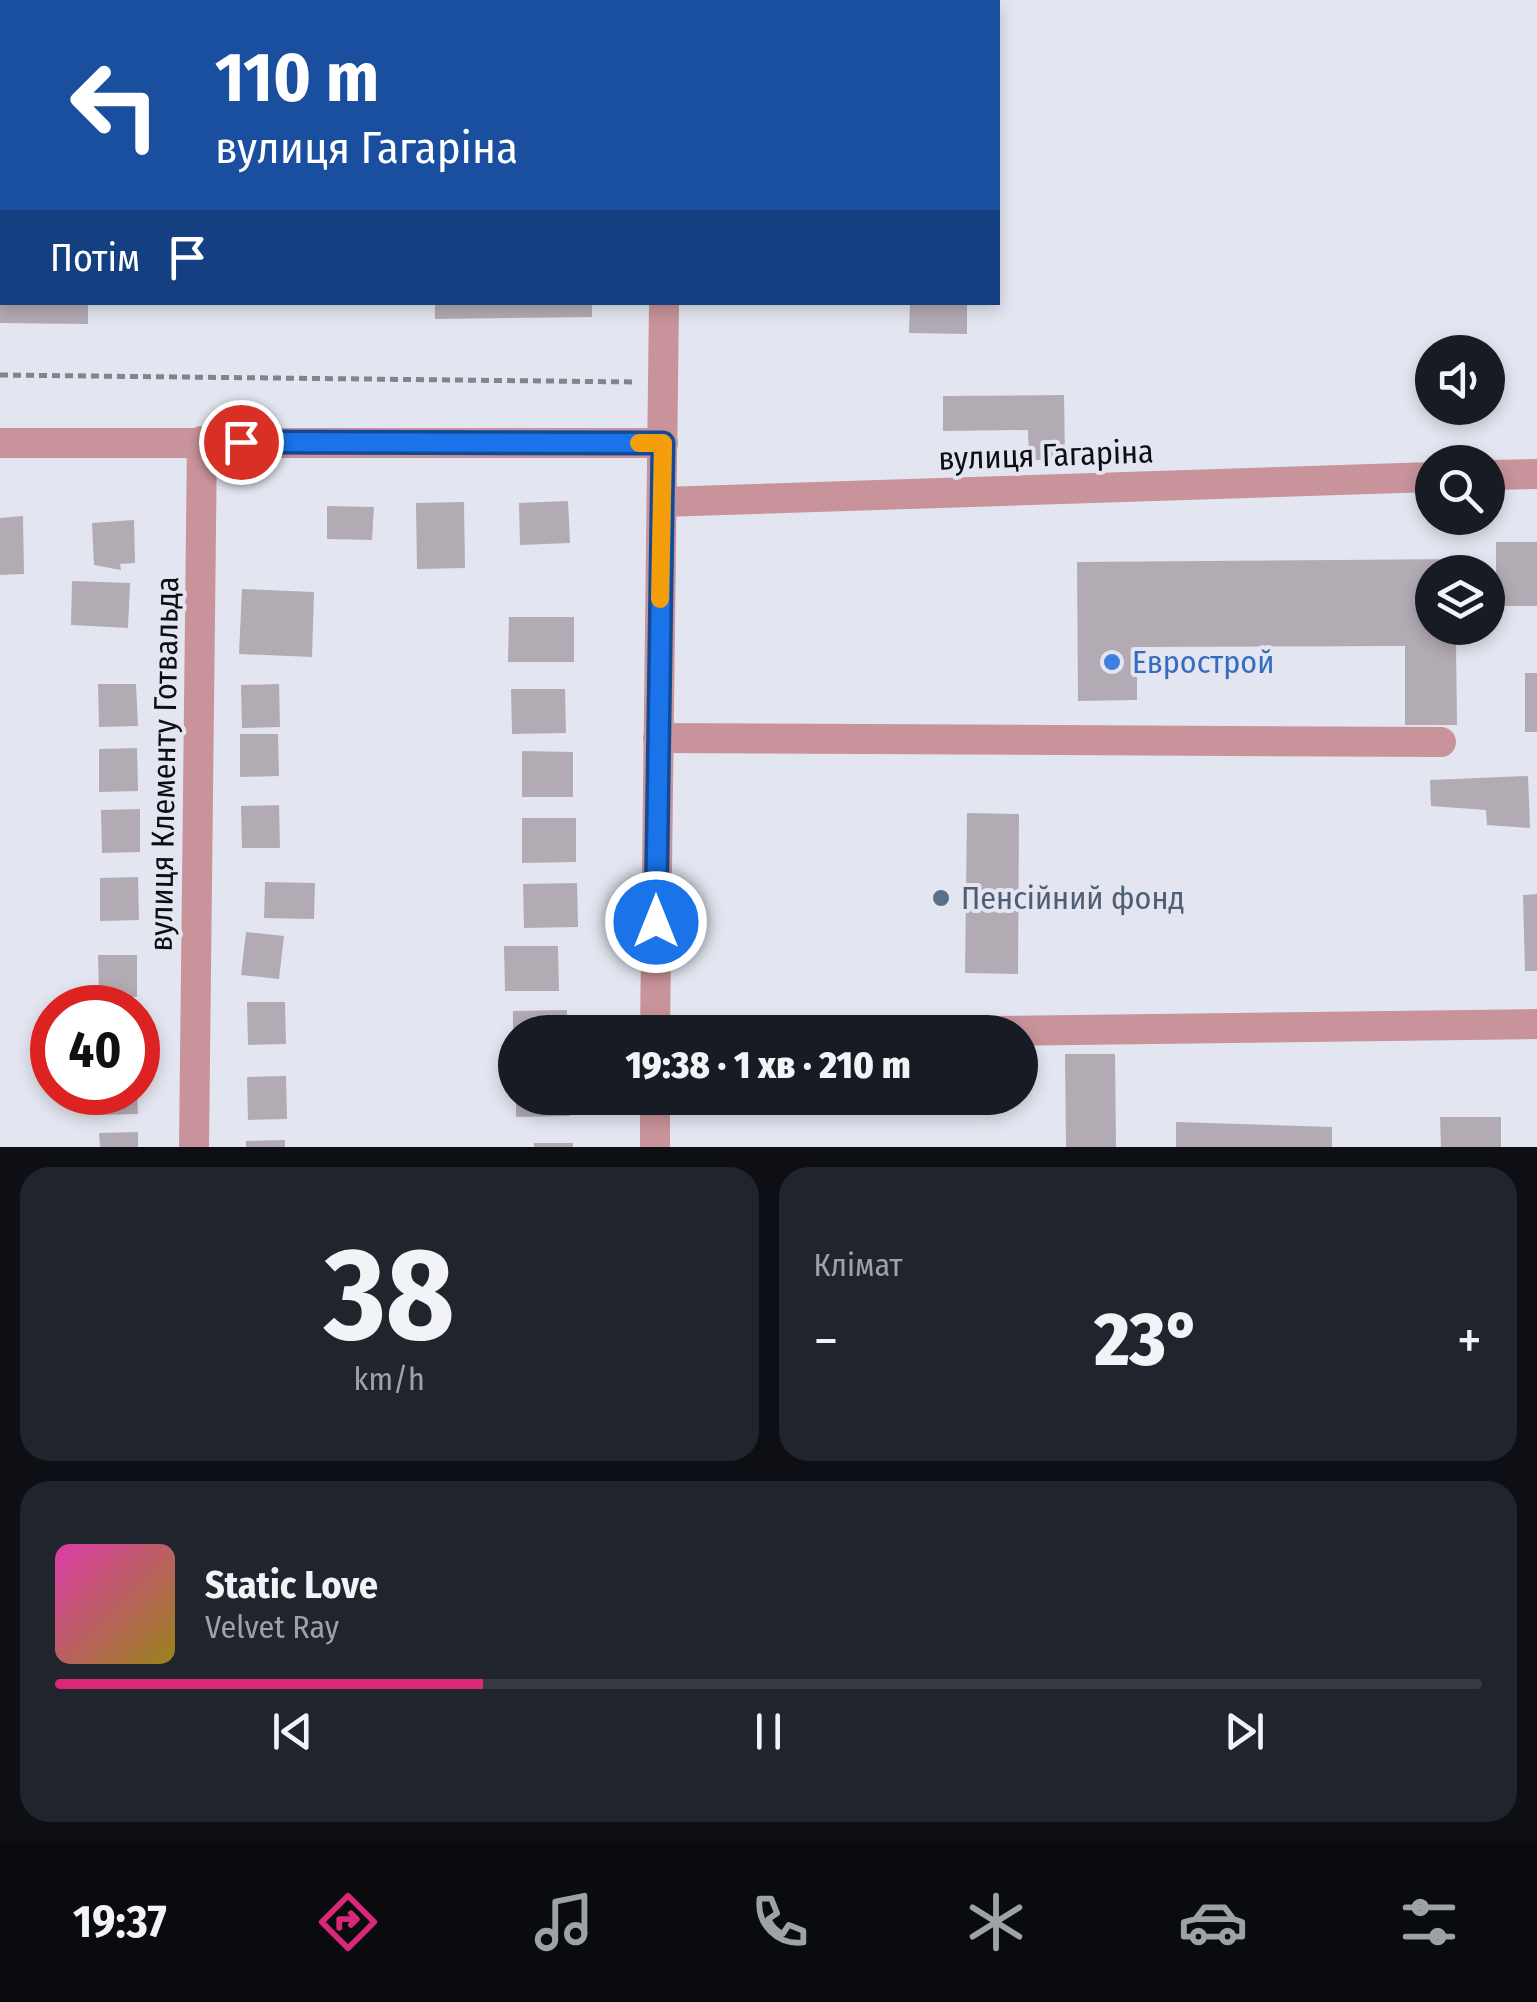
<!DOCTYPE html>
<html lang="uk">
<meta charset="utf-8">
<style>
body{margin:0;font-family:"Fira Sans Condensed",sans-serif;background:#20242c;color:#f1f3f6;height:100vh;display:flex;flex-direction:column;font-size:38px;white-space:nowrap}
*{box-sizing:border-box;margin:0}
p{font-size:32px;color:#9ea1a6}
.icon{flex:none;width:55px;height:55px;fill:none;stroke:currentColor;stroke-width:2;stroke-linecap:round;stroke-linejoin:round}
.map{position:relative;height:1147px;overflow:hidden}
.sheet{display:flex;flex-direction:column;gap:20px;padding:20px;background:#0d0f14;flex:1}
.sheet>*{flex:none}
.banner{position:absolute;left:0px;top:0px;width:1000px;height:305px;box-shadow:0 5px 15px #0003;background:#1a4fa0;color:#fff;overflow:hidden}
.tools{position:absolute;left:1415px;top:335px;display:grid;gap:20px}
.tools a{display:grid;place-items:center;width:90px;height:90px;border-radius:50%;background:#171b24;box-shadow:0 5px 15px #0003;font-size:50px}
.speed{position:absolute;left:30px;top:985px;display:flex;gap:20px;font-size:50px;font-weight:700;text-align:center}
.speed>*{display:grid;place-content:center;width:130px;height:130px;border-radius:50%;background:#171b24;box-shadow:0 5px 15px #0003;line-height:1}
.speed .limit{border:15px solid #d22;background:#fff;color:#111}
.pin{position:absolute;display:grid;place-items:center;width:85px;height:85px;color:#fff;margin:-42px;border:5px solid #fff;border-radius:50%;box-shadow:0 2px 10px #0007}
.me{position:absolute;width:110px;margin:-55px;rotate:0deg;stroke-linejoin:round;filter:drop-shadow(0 0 8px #0008)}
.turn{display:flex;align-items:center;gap:35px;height:210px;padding:0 50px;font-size:45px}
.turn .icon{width:130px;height:130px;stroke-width:2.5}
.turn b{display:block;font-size:70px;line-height:85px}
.then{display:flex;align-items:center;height:95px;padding:0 50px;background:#0003;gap:20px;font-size:38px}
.big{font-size:75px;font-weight:800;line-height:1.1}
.sheet .widget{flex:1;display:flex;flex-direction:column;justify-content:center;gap:15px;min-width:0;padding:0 35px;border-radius:30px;background:#20242c}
.sheet .dial{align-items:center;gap:0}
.dial b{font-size:130px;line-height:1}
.song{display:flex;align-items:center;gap:30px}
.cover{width:120px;height:120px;border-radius:15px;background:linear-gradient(135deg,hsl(320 70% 55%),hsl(50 70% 35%))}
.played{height:10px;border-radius:5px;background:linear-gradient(90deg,#db2777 30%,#363941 30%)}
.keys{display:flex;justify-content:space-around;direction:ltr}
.heat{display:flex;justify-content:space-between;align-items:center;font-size:55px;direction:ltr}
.sheet .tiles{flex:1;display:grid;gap:20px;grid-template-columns:1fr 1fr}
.widget:last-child{grid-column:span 2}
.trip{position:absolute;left:498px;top:1015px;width:540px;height:100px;border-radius:50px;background:#171b24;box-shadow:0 5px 15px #0003;font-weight:800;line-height:100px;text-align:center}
.tab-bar{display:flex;height:160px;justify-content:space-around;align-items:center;background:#090b0e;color:#9ea1a6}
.tab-bar .icon{width:70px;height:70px}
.tab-bar .on{color:#db2777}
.tab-bar b{font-size:45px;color:#f1f3f6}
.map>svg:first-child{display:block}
</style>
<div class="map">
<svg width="1537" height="1147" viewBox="0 0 1537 1147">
<rect width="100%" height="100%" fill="#e3e6f0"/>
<g fill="#b3abb3">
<polygon points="0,302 88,302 88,324 0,323"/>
<polygon points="435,302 592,302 592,317 435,319"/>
<polygon points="910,302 967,302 967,334 909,333"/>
<polygon points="1064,395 1065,460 1029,460 1028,430 943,431 943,396"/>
<polygon points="568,501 570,543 520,545 519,503"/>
<polygon points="464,502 465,568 417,569 416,503"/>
<polygon points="327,506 374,507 372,540 327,539"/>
<polygon points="23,516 24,574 0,575 0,518"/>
<polygon points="134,520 135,563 120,564 121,570 94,565 92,523"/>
<rect x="1496" y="542" width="41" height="64"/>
<polygon points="1466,559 1467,572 1432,572 1432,628 1467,628 1467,641 1456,641 1457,725 1405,725 1405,646 1137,647 1137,700 1078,701 1077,562"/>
<polygon points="72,581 130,583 128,628 71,625"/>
<polygon points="242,589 314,592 312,657 239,654"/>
<polygon points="509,617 574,617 574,662 508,662"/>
<rect x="1525" y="673" width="12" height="59"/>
<polygon points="98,684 136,684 138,726 99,727"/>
<polygon points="279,684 280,727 242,728 241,685"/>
<polygon points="511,689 565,689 566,733 512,734"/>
<polygon points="240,734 278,734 279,776 240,777"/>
<polygon points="137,748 138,791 99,792 99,749"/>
<polygon points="522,751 573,752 573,797 522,797"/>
<polygon points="1528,776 1530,828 1487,825 1486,810 1431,806 1430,780"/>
<polygon points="279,805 280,848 242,848 241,806"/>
<polygon points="140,809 140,852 102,853 101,810"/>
<polygon points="967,813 1019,814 1018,974 965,973"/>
<polygon points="522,818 576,818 576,862 522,863"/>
<polygon points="138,877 139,920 100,921 100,878"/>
<polygon points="265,882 315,883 314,919 264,918"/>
<polygon points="577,883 578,927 524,928 523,884"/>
<polygon points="1537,894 1537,971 1525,971 1523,895"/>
<polygon points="246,932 284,936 279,979 241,975"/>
<polygon points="504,946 558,946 559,991 505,991"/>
<polygon points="98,955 137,955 137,997 99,998"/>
<polygon points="247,1002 285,1002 286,1044 248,1045"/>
<polygon points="567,1010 567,1032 513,1032 513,1011"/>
<polygon points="1065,1054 1115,1054 1116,1147 1066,1147"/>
<polygon points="286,1076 287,1119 248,1120 247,1077"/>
<polygon points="99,1092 137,1092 138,1114 99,1115"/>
<polygon points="516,1098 570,1098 570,1116 516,1117"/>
<polygon points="1440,1117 1501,1117 1501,1147 1441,1147"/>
<polygon points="1176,1122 1332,1127 1332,1147 1176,1147"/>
<polygon points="138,1132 138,1147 100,1147 99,1133"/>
<polygon points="285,1140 285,1147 246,1147 246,1141"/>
<rect x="534" y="1143" width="39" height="4"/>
</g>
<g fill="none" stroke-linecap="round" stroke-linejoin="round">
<polyline stroke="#82848b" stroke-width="5" stroke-dasharray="8 5" stroke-linecap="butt" points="0,375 636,382"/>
<g stroke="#c8939a" stroke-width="15">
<polyline points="480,0 480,2"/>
<polyline points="8,2 8,0"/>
</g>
<g stroke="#c8939a" stroke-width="30">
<polyline points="0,443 663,443"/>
<polyline points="1488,475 1537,474"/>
<polyline points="662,502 1432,477"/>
<polyline points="658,738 1441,742"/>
<polyline points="911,1032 1537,1024"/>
<polyline points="194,1147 202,441"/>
</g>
<g stroke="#c8939a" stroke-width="30">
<polyline points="666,2 666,0"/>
<polyline points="655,1032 664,302"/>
<polyline points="655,1147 655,1098"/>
</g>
</g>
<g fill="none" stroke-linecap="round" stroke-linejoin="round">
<defs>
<polyline id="route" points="241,442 663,443 656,922"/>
</defs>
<use href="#route" stroke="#114b97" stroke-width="25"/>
<use href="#route" stroke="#1a73e8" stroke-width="18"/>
<polyline stroke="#f59e0b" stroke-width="18" points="639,443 663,443 660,599"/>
</g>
<circle fill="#3f7fe0" stroke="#e3e6f0" stroke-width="4" cx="1112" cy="662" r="10"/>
<circle fill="#5c6f8a" stroke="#e3e6f0" stroke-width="4" cx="941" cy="898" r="10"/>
<g text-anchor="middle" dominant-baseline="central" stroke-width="8" stroke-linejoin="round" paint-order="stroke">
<g font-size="32" fill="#0d0e11" stroke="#e3e6f0">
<text transform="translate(1046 455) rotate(-2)">вулиця Гагаріна</text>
<text transform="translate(164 764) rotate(-89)">вулиця Клементу Готвальда</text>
</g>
<g font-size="32" fill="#366cbe" stroke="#e3e6f0" text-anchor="start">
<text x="1132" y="662">Еврострой</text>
</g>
<g font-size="32" fill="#4e5e75" stroke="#e3e6f0" text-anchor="start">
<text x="961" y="898">Пенсійний фонд</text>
</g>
</g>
</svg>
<div class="tools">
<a><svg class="icon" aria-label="sound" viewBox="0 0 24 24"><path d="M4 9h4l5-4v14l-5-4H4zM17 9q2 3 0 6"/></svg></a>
<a><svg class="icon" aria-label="search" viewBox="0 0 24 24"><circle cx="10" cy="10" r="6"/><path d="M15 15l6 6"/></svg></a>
<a><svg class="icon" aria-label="layers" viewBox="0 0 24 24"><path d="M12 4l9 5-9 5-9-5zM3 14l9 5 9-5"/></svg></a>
</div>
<div class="speed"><div class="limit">40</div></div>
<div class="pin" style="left:241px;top:442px;background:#d93025"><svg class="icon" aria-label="arrive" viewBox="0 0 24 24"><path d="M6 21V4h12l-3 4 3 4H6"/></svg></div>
<svg class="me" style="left:656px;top:922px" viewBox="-20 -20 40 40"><circle r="17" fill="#1a73e8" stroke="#fff" stroke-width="3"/><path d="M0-11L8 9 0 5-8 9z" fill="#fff"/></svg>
<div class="trip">19:38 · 1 хв · 210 m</div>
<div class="banner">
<div class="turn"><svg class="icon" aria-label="left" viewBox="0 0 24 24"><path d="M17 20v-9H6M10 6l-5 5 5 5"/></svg><div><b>110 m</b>вулиця Гагаріна</div></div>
<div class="then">Потім<svg class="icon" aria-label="arrive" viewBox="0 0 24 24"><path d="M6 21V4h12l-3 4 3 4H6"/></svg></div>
</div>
</div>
<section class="sheet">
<div class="tiles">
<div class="widget dial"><b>38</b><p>km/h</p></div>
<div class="widget"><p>Клімат</p>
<div class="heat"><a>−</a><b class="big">23°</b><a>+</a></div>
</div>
<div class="widget">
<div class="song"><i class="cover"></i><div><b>Static Love</b><p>Velvet Ray</p></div></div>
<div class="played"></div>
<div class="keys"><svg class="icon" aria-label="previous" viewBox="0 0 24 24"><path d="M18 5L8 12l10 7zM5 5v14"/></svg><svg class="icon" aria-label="pause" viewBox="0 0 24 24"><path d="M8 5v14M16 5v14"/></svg><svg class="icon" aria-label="next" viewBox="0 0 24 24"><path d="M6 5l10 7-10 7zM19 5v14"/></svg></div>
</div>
</div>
</section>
<nav class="tab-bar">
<b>19:37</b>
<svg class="icon on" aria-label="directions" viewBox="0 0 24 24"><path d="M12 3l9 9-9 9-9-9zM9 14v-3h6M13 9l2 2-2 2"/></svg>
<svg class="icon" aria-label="music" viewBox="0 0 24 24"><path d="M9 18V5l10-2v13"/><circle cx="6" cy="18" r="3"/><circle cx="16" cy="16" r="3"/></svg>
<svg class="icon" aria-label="phone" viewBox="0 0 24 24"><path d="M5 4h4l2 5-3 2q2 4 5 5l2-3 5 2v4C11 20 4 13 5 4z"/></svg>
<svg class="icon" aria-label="climate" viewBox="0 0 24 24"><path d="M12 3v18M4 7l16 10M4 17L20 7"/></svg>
<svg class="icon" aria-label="car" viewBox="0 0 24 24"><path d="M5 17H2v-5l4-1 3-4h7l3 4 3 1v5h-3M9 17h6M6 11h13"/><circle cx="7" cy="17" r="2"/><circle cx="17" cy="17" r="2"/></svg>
<svg class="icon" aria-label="filters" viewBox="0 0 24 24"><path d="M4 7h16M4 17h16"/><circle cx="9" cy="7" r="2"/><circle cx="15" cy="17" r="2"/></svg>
</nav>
